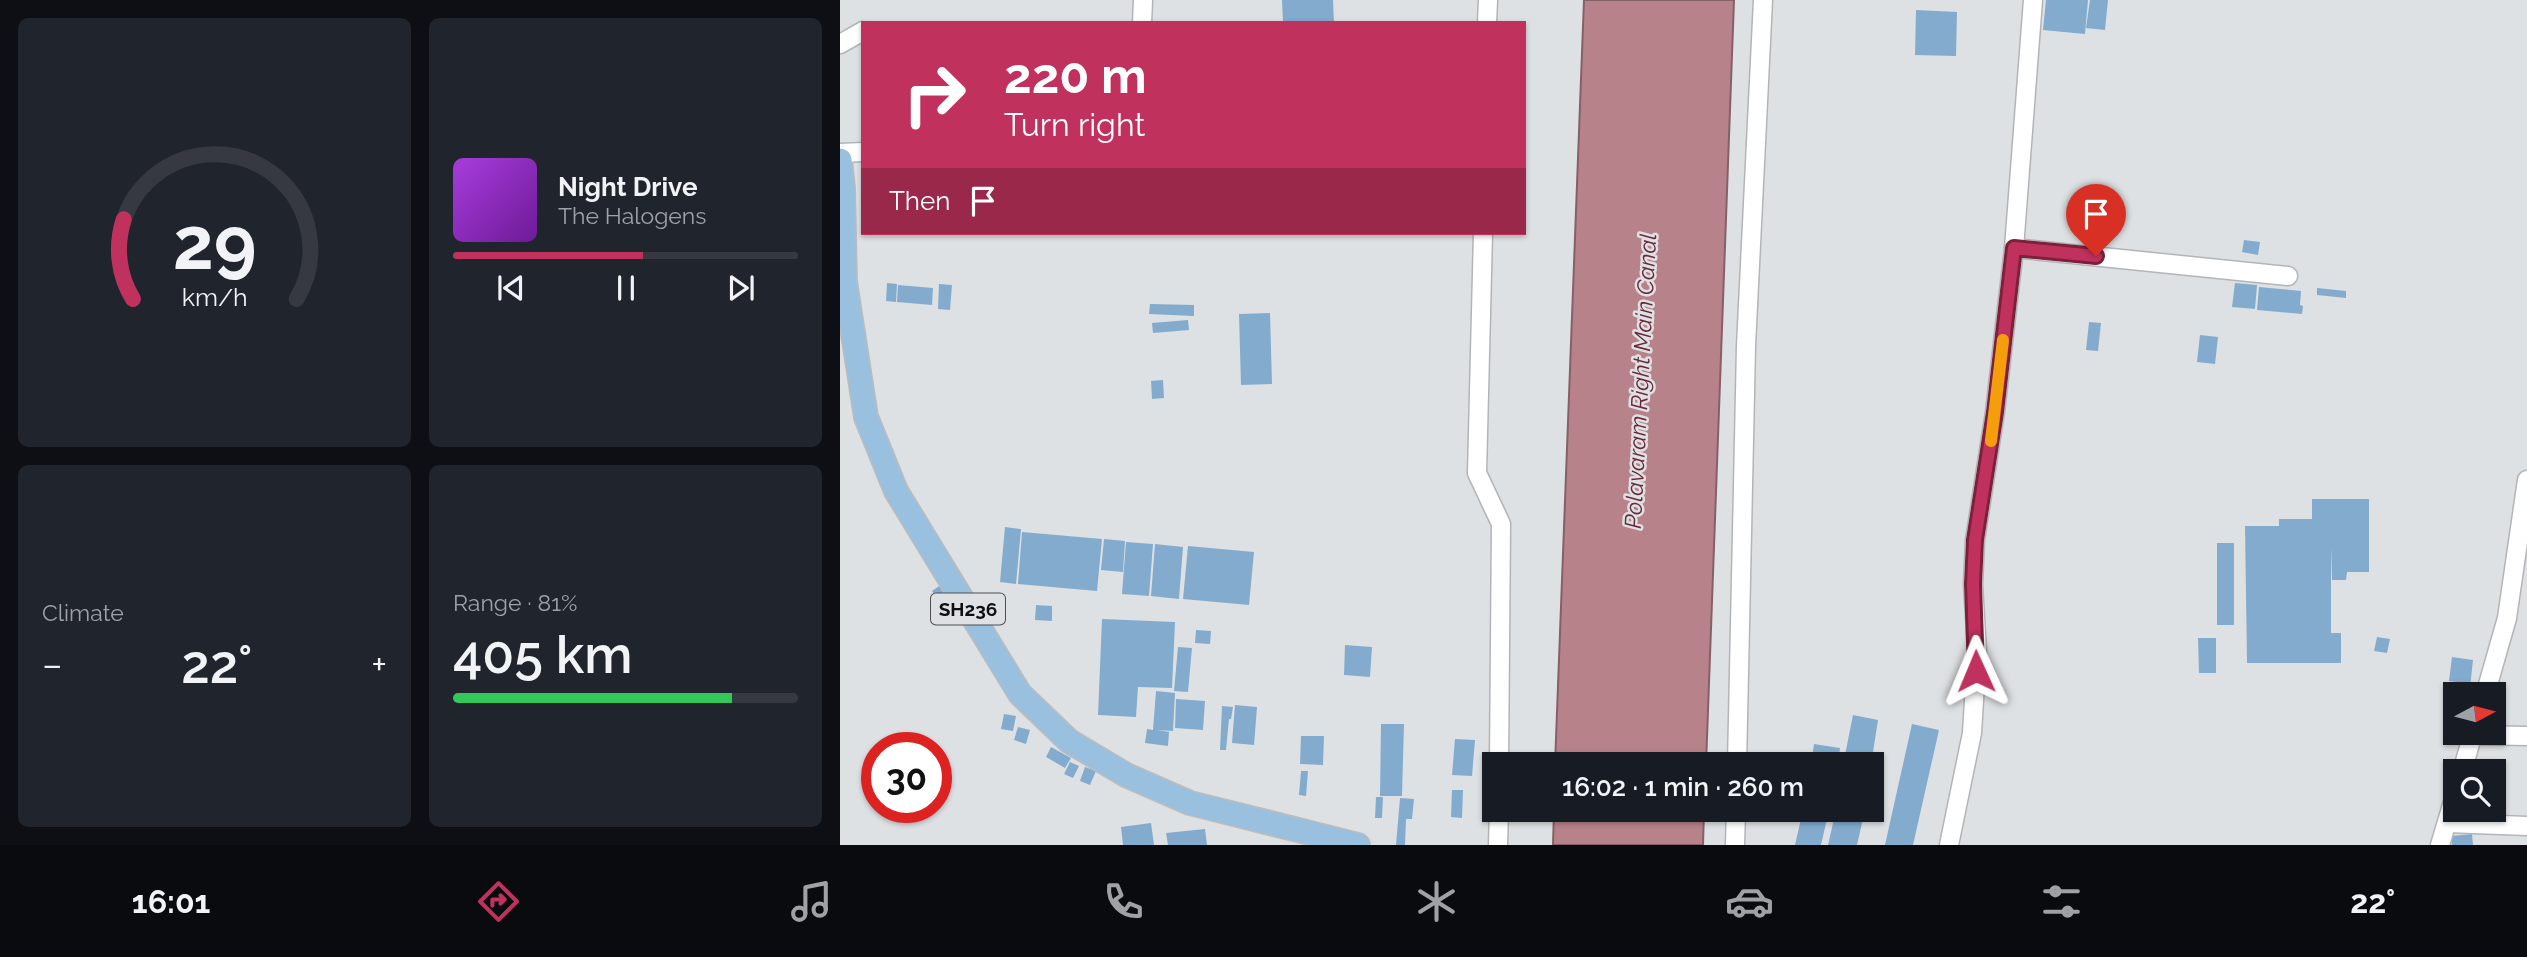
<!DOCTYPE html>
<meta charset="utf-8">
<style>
body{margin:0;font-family:Raleway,sans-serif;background:#20242c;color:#f1f3f6;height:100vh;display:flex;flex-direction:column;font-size:26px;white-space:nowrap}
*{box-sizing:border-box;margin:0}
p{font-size:23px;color:#9ea1a6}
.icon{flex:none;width:38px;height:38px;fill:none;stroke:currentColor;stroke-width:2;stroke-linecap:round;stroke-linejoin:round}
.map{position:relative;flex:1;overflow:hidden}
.side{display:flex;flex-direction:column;gap:18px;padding:18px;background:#0d0f14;width:840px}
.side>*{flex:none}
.banner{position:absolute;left:21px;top:21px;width:665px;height:214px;border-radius:0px;box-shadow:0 2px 5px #0004;background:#c0325d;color:#fff;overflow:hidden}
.needle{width:46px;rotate:83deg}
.buttons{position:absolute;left:1603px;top:682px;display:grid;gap:14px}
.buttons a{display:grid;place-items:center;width:63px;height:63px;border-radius:0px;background:#171b24;box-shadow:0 2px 5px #0004;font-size:35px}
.speed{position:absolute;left:21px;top:732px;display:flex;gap:14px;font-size:35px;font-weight:700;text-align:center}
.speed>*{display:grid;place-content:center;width:91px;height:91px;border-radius:50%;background:#171b24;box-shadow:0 2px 5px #0004;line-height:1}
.speed .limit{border:10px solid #d22;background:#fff;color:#111}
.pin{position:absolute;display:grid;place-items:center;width:60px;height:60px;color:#fff;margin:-72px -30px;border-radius:50% 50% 50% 0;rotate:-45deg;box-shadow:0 0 7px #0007}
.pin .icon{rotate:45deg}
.me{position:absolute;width:77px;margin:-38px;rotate:359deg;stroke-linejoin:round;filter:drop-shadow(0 0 5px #0008)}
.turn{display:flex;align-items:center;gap:24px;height:147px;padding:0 28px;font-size:32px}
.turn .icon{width:91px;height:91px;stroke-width:2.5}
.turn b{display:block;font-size:49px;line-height:60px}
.then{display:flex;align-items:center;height:66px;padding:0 28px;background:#0003;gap:14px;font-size:26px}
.big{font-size:52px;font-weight:600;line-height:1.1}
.side .tile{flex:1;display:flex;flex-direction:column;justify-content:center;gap:10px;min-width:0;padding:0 24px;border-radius:10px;background:#20242c}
.side .dial{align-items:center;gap:0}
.dial svg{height:182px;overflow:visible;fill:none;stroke:#363941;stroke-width:7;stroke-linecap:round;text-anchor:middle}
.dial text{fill:#f1f3f6;stroke:none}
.song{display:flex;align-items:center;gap:21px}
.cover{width:84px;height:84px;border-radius:10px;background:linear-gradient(135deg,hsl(280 70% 55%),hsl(280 70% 35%))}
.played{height:7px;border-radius:4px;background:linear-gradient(90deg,#c0325d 55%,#363941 55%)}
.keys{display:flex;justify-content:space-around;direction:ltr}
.heat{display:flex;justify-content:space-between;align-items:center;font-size:38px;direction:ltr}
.charge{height:10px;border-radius:5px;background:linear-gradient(90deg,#34c759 81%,#363941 0)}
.side .tiles{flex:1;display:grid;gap:18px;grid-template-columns:repeat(2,1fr)}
.trip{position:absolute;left:642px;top:752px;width:402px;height:70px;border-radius:0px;background:#171b24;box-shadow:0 2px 5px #0004;font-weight:600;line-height:70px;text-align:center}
.dock{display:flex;height:112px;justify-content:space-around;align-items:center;background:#090b0e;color:#9ea1a6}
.dock .icon{width:49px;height:49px}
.dock .current{color:#c0325d}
.dock b{font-size:32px;color:#f1f3f6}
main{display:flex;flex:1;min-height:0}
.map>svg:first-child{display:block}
</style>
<main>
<section class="side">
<div class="tiles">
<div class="tile dial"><svg viewBox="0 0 100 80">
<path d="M14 69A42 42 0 1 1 86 69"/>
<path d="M14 69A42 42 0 0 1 10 34" stroke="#c0325d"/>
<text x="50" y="56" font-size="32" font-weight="700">29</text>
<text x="50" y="72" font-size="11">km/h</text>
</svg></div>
<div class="tile">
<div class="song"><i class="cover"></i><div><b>Night Drive</b><p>The Halogens</p></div></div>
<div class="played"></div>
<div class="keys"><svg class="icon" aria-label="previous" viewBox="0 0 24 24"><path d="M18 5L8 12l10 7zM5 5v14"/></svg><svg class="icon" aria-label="pause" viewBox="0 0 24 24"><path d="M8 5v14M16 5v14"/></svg><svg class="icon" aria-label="next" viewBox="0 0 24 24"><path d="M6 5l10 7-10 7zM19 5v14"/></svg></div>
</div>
<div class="tile"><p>Climate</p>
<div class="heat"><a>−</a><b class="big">22°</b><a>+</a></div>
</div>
<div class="tile"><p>Range · 81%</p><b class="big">405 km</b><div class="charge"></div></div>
</div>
</section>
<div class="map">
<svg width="1687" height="845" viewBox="0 0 1687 845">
<rect width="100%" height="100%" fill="#dee1e3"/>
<g fill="#b8828b" stroke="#856066" stroke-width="2">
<polygon points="744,0 894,0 866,765 715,765"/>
<polygon points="714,810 864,810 863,845 713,845"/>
</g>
<g fill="#83abce">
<polygon points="442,0 493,0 494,23 443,23"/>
<polygon points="1206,0 1248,0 1245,34 1203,30"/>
<polygon points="1250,0 1268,0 1265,30 1246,28"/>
<polygon points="1076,10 1117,12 1116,56 1075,55"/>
<polygon points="1404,240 1420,242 1418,255 1402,252"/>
<polygon points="47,283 57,284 56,302 46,301"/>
<polygon points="1395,283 1417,285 1415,309 1392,307"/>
<polygon points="99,284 112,285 110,310 98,309"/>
<polygon points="58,285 93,288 92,305 57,302"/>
<polygon points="1419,287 1461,291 1460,305 1463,306 1462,314 1417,310"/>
<polygon points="1477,288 1506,291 1506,298 1477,295"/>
<polygon points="310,304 354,305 354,316 309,314"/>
<polygon points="430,313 432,384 401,385 399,314"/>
<polygon points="348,320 349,330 313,333 312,323"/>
<polygon points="1249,322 1261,323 1258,351 1246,350"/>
<polygon points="1360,335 1378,337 1375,364 1357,362"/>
<polygon points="323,380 324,398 312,399 311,381"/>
<polygon points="1472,499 1529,499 1529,572 1507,572 1506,580 1492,580 1491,546 1491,633 1501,633 1501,663 1407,663 1405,526 1439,526 1439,519 1472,519"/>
<polygon points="165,527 181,529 176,584 160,582"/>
<polygon points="182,532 262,539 257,591 178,584"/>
<polygon points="264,539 285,541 283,572 261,570"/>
<polygon points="286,542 313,544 309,596 282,594"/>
<rect x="1377" y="543" width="17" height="82"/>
<polygon points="315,544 343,547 339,599 311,596"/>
<polygon points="348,546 414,552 409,605 343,599"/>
<polygon points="102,584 120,608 109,616 92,591"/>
<polygon points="196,605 212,606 212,621 195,620"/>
<polygon points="262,619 335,622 332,688 298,687 296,717 258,715"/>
<polygon points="356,630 371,631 370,644 355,643"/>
<polygon points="1537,637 1550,639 1547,653 1534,651"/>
<polygon points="1358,638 1376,638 1376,673 1359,673"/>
<polygon points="505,645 532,647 530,677 504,675"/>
<polygon points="338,647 352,648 348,692 334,691"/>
<polygon points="1612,657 1633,660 1630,688 1616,687 1616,682 1609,681"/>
<polygon points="316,691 335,693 333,731 317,730 329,732 328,746 305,743 307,729 313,730"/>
<polygon points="336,699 365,701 363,730 335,728"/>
<polygon points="395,705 417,707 414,745 392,743"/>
<polygon points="382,706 393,707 391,719 389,719 386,750 380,750"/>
<polygon points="164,714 176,716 173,731 161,729"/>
<polygon points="1013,715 1038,720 1031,765 1003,765"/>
<polygon points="541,724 564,724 562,796 540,796"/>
<polygon points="1072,724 1099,730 1073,845 1045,845"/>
<polygon points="178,727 190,730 186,744 174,740"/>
<polygon points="461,736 484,736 483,765 460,764"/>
<polygon points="615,739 635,740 632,776 612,775"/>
<polygon points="974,744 1000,748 998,765 971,765"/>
<polygon points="211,747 231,758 225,768 206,757"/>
<polygon points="230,762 239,766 233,778 224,774"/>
<polygon points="245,767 256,771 250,785 240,781"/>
<polygon points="461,771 468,771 466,796 459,795"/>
<polygon points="612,790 623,790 622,818 611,817"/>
<polygon points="536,797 543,797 542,818 535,818"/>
<polygon points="560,798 574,799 572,819 566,819 565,845 556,845"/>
<polygon points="963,810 989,810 981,845 955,845"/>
<polygon points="996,810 1025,810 1017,845 988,845"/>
<polygon points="311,823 314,845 283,845 281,827"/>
<polygon points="365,829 367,845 328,845 326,833"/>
<polygon points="1632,834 1633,845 1612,845 1611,836"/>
</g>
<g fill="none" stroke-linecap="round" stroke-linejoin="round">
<defs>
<g id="minor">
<polyline points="302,23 303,0"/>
<polyline points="647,23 648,0"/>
<polyline points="0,44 23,31"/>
<polyline points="0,153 23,152"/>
<polyline points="643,233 637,473 661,524 659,765"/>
<polyline points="1174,248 1448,276"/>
<polyline points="1645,695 1667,618 1687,480"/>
<polyline points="1633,735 1687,736"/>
<polyline points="897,765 906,346 923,0"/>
<polyline points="1622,772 1633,733"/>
<polyline points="1607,823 1687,826"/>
<polyline points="658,845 659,810"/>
<polyline points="895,845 896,810"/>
<polyline points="1109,845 1132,733 1137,651 1133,584 1135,540 1155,412 1174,248 1193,0"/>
<polyline points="1600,845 1615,795"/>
</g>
<polyline id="major" points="0,160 3,189 5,282 26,417 56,491 180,694 229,741 286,775 350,803 518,845"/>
</defs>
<use href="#minor" stroke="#b2b5b8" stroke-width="21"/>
<use href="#major" stroke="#bcbcbc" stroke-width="26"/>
<use href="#minor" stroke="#fff" stroke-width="18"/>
<use href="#major" stroke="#9ac0e0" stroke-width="23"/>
</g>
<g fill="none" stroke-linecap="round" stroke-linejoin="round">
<defs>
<polyline id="route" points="1136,671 1133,584 1135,540 1155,412 1174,248 1256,256"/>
</defs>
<use href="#route" stroke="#7d203c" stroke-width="18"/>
<use href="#route" stroke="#c0325d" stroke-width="12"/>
<polyline stroke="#f59e0b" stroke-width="12" points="1151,441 1163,340"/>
</g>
<g text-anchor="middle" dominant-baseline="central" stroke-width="5" stroke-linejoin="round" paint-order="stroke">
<rect fill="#dee1e3" stroke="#4c4e4f" stroke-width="2" x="91" y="593.5" width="74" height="31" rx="5"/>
<g font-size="19" font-weight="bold" fill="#0e0f10">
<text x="128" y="609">SH236</text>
</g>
<g font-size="23" font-style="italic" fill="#6b2738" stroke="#dee1e3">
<text transform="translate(800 381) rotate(-87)">Polavaram Right Main Canal</text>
</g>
</g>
</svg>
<div class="buttons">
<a><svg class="needle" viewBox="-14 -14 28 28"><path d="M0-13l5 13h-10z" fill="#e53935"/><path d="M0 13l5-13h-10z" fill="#9ea1a6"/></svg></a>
<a><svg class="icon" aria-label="search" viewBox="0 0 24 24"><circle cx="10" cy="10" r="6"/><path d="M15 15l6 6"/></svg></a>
</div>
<div class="speed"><div class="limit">30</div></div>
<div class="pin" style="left:1256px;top:256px;background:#d93025"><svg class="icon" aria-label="arrive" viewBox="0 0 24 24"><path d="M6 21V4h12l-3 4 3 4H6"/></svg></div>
<svg class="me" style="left:1136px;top:671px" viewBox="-20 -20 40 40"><path d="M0-17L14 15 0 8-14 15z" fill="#c0325d" stroke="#fff" stroke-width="4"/></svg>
<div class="trip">16:02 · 1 min · 260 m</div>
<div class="banner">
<div class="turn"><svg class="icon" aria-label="right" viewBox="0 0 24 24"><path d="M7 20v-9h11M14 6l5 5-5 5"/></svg><div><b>220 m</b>Turn right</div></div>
<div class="then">Then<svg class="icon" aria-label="arrive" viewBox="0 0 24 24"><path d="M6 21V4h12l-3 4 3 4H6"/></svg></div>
</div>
</div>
</main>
<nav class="dock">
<b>16:01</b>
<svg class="icon current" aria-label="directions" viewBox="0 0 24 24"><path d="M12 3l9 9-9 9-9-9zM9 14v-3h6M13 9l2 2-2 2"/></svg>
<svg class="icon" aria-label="music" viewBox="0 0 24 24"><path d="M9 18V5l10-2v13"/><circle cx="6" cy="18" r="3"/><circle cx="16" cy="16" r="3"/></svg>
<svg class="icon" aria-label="phone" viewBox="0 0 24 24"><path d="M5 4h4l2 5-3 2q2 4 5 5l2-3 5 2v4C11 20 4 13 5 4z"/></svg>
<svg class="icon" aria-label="climate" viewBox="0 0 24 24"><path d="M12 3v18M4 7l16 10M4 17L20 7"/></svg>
<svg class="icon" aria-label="car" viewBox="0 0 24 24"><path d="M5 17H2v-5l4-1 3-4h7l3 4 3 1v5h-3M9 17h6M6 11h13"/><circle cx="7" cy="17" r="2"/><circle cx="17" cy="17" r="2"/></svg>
<svg class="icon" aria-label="filters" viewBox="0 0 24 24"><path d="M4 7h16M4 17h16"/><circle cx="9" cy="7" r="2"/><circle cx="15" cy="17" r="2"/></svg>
<b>22°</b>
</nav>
